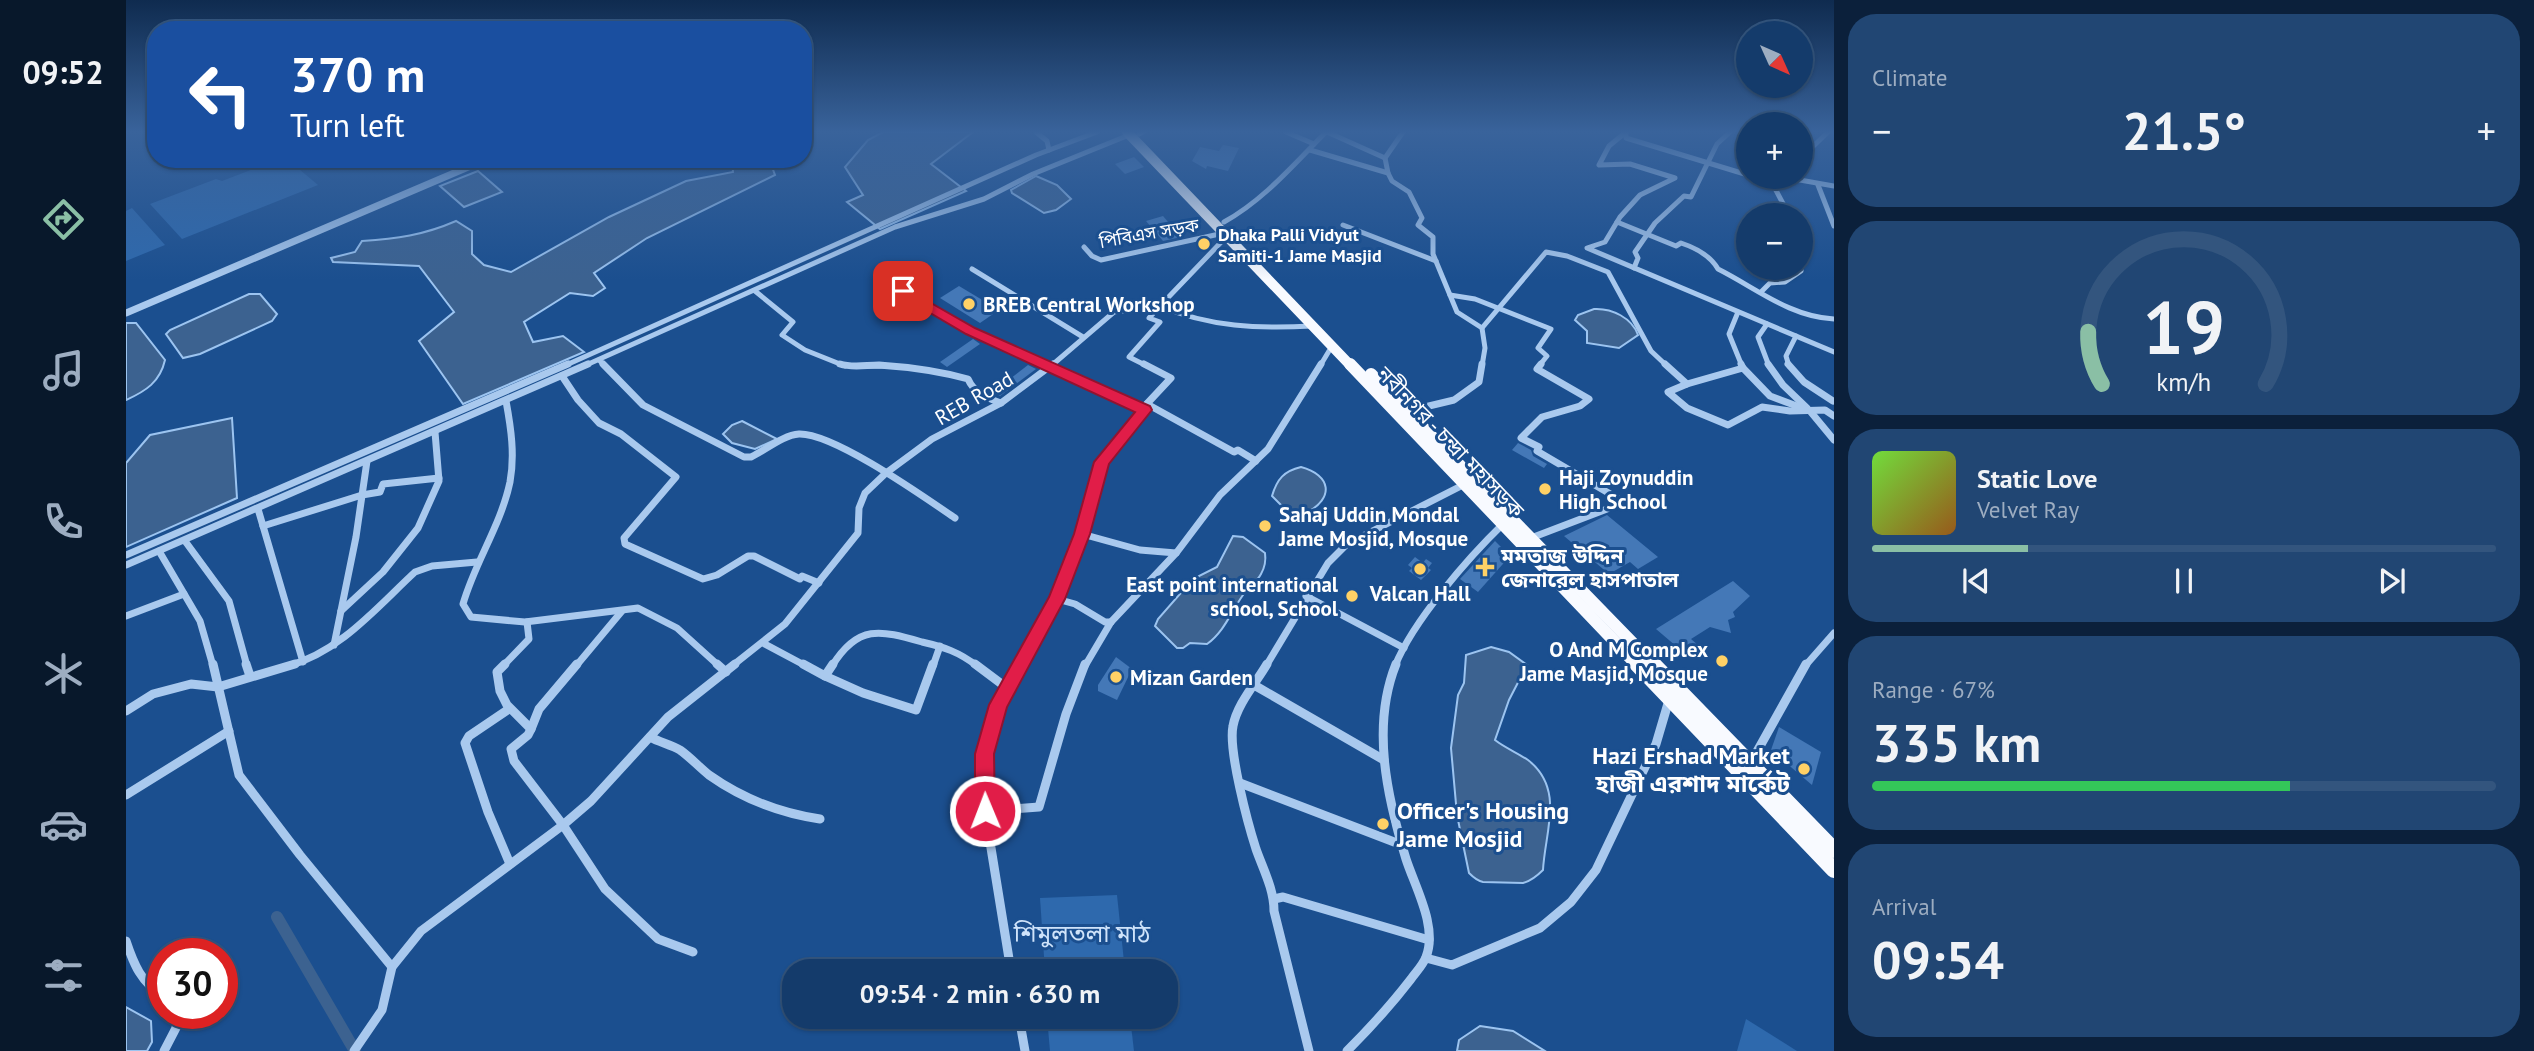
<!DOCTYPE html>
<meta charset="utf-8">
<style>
body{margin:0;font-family:"PT Sans","Noto Sans Bengali",sans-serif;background:#214673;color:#f1f3f6;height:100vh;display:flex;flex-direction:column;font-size:26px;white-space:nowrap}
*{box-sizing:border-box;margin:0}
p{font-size:23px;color:#9dadc1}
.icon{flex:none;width:38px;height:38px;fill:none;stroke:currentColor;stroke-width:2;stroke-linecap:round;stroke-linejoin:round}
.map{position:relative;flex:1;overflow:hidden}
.drawer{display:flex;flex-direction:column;gap:14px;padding:14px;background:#0b203b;width:700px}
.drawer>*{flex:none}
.guide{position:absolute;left:21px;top:21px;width:665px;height:147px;border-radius:28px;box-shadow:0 2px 5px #0004,0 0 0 2px #33557e;background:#1a4fa0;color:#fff;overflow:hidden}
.needle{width:46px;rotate:135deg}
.tools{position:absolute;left:1610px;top:21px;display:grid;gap:14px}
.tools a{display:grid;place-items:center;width:77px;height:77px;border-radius:50%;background:#143b6b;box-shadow:0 2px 5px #0004,0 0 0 2px #33557e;font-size:35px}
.speed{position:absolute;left:21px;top:938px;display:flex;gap:14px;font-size:35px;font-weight:700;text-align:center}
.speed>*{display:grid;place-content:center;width:91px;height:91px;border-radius:50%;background:#143b6b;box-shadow:0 2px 5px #0004,0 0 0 2px #33557e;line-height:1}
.speed .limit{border:10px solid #d22;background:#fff;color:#111}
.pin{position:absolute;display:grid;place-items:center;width:60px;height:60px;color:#fff;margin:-30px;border-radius:14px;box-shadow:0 4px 10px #0006}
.me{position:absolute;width:77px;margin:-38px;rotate:359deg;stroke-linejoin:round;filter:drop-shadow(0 0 5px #0008)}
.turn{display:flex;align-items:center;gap:24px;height:147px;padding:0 28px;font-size:32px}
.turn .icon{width:91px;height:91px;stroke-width:2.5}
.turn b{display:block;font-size:49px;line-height:60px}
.big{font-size:52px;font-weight:600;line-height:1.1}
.drawer .widget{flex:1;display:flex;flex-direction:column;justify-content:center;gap:10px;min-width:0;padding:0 24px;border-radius:28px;background:#214673}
.drawer .dial{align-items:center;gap:0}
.dial svg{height:182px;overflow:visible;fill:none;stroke:#33557e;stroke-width:7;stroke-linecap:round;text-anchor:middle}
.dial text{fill:#f1f3f6;stroke:none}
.song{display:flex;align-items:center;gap:21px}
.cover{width:84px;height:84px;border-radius:10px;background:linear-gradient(135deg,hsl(100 70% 55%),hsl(30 70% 35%))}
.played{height:7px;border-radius:4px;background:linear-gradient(90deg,#8abfa5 25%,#33557e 25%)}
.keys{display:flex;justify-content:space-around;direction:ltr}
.heat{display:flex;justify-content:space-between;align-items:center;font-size:38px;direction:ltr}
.charge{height:10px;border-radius:5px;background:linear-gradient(90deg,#34c759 67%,#33557e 0)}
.trip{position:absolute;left:656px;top:959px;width:396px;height:70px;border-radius:28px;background:#143b6b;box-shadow:0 2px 5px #0004,0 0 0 2px #33557e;font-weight:600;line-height:70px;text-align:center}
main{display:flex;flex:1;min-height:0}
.menu{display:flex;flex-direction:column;width:126px;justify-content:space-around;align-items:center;background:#08182b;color:#9dadc1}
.menu .icon{width:49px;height:49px}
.menu .selected{color:#8abfa5}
.menu b{font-size:32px;color:#f1f3f6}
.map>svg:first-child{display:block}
</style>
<main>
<nav class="menu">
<b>09:52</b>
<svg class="icon selected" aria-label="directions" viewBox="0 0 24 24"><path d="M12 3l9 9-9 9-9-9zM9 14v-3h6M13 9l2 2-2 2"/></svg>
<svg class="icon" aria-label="music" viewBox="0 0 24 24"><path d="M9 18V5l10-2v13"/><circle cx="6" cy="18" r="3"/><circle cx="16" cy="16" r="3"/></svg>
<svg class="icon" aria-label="phone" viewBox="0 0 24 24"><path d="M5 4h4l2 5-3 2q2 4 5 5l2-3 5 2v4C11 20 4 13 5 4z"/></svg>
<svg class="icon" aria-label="climate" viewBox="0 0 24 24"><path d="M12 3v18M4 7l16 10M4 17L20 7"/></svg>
<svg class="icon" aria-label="car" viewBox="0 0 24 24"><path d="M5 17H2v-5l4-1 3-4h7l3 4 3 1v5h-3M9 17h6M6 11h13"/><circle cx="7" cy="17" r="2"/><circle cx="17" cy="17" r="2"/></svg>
<svg class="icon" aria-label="filters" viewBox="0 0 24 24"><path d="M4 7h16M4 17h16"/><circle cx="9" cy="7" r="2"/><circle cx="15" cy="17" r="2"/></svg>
</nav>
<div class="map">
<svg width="1708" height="1051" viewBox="0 0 1708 1051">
<rect width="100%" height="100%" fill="#1b4f8f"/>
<g fill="#2e69ad">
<polygon points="154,159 161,159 192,185 56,239 24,204 90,179 96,181"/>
<polygon points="6,208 39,245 0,261 0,211"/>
<polygon points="991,895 999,971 919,971 914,898"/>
<polygon points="921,1017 1004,1017 1008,1051 924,1051"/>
<polygon points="1620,1019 1671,1051 1611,1051"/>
</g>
<g fill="#3c6290" stroke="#9cc4f0" stroke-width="2">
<polygon points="757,132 847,132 805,164 840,191 754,229 721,202 737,195 719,167 742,140"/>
<path d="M 606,159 L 643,159 L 649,175 L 521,238 L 468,273 L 479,288 L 467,296 L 444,293 L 398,322 L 407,342 L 437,336 L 458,352 L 337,404 L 293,341 L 328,312 L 293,266 L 207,262 L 205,258 L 229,252 L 236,241 C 270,239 298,235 330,221 L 346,231 L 346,254 L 358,265 L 385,272 L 483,217 L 560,181 L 607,172 Z"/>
<polygon points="352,171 376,192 338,207 314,186"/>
<polygon points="910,176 931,185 945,199 930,210 918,213 886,193 885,190"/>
<polygon points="123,294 134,294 151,314 146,321 74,354 57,358 40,334 44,330"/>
<path d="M 1468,309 C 1486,308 1506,318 1512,335 L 1493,348 L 1461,343 L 1461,331 L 1449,320 L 1452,315 Z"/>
<path d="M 0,323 L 10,323 L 39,360 C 34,382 20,391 0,400 Z"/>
<polygon points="106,418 111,498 0,547 0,463 24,435"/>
<polygon points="616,421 651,439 629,449 606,443 597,434 606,425"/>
<path d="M 1175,467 C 1205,475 1209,498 1180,513 L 1159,509 L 1146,496 C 1151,479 1158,471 1175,467 Z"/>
<path d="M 1107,536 L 1117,537 L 1139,553 C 1140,560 1139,567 1135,574 C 1131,582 1122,587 1117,595 C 1105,612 1098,632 1081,644 L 1064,643 L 1057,648 L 1051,648 L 1029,626 L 1032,619 L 1067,579 L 1091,567 Z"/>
<path d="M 1365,647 L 1383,652 L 1401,665 L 1383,700 L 1369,740 C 1379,748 1392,753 1402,760 C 1439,789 1419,831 1417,870 C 1411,876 1405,881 1397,883 C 1394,883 1361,882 1357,882 C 1351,881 1347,877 1343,873 L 1331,815 L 1325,748 L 1332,695 L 1338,683 L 1340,655 Z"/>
<polygon points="0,1007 25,1021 26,1042 21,1051 0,1051"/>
<polygon points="1354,1026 1387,1031 1419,1051 1331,1051 1333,1040"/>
</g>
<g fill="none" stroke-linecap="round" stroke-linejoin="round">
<polyline stroke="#3c6290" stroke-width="12" points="151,917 229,1051"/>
</g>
<g fill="#4478b7">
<polygon points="1097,145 1113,148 1102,171 1081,166 1080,169 1066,161 1074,147 1093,151"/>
<polygon points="1008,157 1018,167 999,174 989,164"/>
<polygon points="1037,216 1055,237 1037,241 1020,221"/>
<polygon points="833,286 873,310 854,323 814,298"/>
<polygon points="847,339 854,344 821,367 814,362"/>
<polygon points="902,365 910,369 874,396 867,392"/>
<polygon points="1392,443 1405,450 1407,456 1421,464 1418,468 1386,450"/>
<polygon points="1481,515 1532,557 1512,569 1504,562 1483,574 1438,536"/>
<polygon points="1369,541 1384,556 1352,592 1334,579"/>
<polygon points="1289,557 1297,563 1300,559 1306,563 1302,568 1305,570 1295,580 1283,571 1286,568 1282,565"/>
<polygon points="1607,581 1624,596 1607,612 1609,617 1602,620 1605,633 1584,627 1565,639 1573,646 1565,651 1562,648 1557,652 1530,629"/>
<polygon points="990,657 1006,669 991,700 972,691 972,685"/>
<polygon points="1653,727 1695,752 1686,785 1645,750"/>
</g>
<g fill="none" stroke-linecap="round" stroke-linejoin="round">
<g stroke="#a9c9ee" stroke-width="5">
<polyline points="910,132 921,141 923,150"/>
<polyline points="1160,132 1188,144"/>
<polyline points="1201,132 1259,158"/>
<polyline points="1500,132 1483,146 1473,165 1504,164 1549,178 1514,195 1494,217 1479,242 1461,248 1708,352"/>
<polyline points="1500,132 1500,138 1622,175"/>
<polyline points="1013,134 1017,132"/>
<polyline points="1184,150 1262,173 1266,181 1283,192 1296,218 1292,225 1307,237 1307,254 1331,312 1356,328 1359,348 1356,366"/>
<polyline points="1675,158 1702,132"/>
<polyline points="464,159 467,161"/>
<polyline points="1262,173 1259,158 1277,132"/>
<polyline points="1643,177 1663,215"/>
<polyline points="1657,177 1708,186"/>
<polyline points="1692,185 1708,226"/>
<path d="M 1098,222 C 1138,200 1168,164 1200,132"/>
<path d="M 1491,222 L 1550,246 L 1555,243 C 1570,248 1584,255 1592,269 C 1630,288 1664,317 1708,319"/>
<polyline points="1217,225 1310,261"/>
<polyline points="958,247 966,256 975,260 1098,233"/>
<polyline points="1508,268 1512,258 1509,252 1529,223 1558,196 1565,197 1591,144 1604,132"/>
<polyline points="846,269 957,337"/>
<polyline points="629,291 667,322 656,335 679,350 719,366"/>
<polyline points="777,291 845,331 922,366"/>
<polyline points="1635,292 1644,283 1659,282 1675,271 1675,251"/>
<polyline points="1324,295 1349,299 1425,329 1412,348 1421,356 1413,366"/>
<polyline points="1612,312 1603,334 1616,366"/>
<polyline points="1641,324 1632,337 1643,366"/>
<polyline points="1356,328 1420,252 1441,256 1482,272 1525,351 1541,366"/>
<polyline points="473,360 479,366"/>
<polyline points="438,366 910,155 971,132"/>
<polyline points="458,366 769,227 858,199 907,174 1003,135"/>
<polyline points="727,366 764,366"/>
<polyline points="925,366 988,312 1034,306 1101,236"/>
<path d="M 1021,366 L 1003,357 L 1034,322 L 1023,318 L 1034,306 C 1083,327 1133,329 1186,326"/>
<polyline points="1194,366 1206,346"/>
<polyline points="1663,366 1660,356 1670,336"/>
</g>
<g stroke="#a9c9ee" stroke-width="7">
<path d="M 477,364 L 517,405 L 618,457 L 625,457 C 640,450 657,435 673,434 C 708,433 798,497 829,518"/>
<path d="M 714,364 C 726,368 740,365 753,365 C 783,367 813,371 842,379 C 848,393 861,398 875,403"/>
<polyline points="1539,364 1561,384 1542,392 1561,408 1602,425 1636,407 1664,411 1699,410 1708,416"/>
<polyline points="1615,364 1617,368"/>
<polyline points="1642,364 1657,385 1681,408"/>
<polyline points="1662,364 1678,382 1707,401"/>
<polyline points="436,376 452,400 473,423 495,434 550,477 498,538 499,544 577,579 591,575 622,556 628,556 674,579 676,576 693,583"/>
<polyline points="1561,384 1617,368 1644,396 1684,411 1708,440"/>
<path d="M 380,401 C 385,428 389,455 384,482 C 375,525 349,562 337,604 L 345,617 L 399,622 L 512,608 L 551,628 L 593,666"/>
<polyline points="1021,404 1108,452 1112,450 1130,461"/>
<polyline points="1016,409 1045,378 1018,364"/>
<polyline points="1282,411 1328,400 1353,382 1356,364"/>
<polyline points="132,509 177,662"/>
<polyline points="137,526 236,495 254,492 257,484 313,478"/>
<polyline points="956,534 1014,550 1050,553"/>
<polyline points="1405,538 1481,509 1490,504 1491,498 1411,451 1413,447 1395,438 1416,417 1454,406 1463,399 1411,369 1415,364"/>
<polyline points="59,541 103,601 121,666"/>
<polyline points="33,551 74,621 87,666"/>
<polyline points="0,555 442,364"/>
<polyline points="0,565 462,364"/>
<polyline points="1180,596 1278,648"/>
<polyline points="931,599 949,604 979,622 985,622"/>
<polyline points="215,611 257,572 292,528 313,481 309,432"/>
<polyline points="0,616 58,594"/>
<polyline points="637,643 680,666"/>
<polyline points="208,645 230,537 241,461"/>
<path d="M 162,666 C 214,652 251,607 289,572 L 306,566 L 351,562"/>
<polyline points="377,666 403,639 401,622"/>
<polyline points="450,666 496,611"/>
<polyline points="606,666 659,624 732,533 733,508 739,493 760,473 806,439 875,403 927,364"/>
<path d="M 706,666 C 732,624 754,630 796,642 C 818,647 833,652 851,666"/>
<polyline points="807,666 814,646"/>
<polyline points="895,666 931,599 956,534 976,462 1018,410 918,364"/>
<polyline points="959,666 985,622 1051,552 1094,495 1142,449 1195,364"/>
<polyline points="1140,666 1202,563 1221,544 1339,484"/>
<path d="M 1269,666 C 1287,621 1342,558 1377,524"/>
<polyline points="1679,666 1708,633"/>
</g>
<g stroke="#a9c9ee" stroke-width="9">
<polyline points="87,664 113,775 174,855 266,967"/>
<polyline points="120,664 124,676"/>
<polyline points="379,664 371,672 374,691 381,705 405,729 402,735 385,749 388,761 437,825 479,889 532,939 567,952"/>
<polyline points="591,664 600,672"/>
<polyline points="677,664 699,676 707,664"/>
<polyline points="849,664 881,688"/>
<path d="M 1141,664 C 1130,683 1111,704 1107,726 C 1102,750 1122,824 1130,849 C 1137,869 1148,889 1148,911 L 1183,1051"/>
<polyline points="699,676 737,693 790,710 807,664"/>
<polyline points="1128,685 1258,760"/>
<polyline points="383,709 343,736 339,743 362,812 384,864"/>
<polyline points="0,711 27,694 65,684 92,687 169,664"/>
<polyline points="405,729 413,709 451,664"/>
<path d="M 524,737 C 533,742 546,745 554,750 C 564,757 573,767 583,775 C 617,799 653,813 694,819"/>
<polyline points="1624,764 1680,664"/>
<polyline points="1114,783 1276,845"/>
<polyline points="0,795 103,731"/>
<polyline points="859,811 913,807 940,714 959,664"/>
<polyline points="1148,899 1157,897 1303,940"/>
<path d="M 0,941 C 8,965 15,982 37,996"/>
<polyline points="1300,958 1326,965 1414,928 1445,902 1470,870 1530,744 1543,700"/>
<polyline points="885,971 859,811 858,754 863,733 881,688 896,664"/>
<polyline points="893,1017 899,1051"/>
<polyline points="38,1051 50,1028 51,1013"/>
<polyline points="228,1051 256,1010 266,967 295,931 437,825 465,801 542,717 609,664"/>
<path d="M 1221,1051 C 1244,1028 1265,1005 1285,979 C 1290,972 1297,965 1300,957 C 1312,927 1289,887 1280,859 C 1261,797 1245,726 1270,664"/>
</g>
<polyline stroke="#a9c9ee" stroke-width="7" points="0,313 361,159"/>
<polyline stroke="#f8faff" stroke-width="10" points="1001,132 1225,366"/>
<g stroke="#f8faff" stroke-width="12">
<polyline points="1224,364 1512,666"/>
<polyline points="1245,374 1529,666"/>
</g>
<g stroke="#f8faff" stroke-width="16">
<polyline points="1511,664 1708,870"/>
<polyline points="1527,664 1708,850"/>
</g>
</g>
<linearGradient id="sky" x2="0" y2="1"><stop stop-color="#0f2b4f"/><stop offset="0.47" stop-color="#39639b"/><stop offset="1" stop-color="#39639b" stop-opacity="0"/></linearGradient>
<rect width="1708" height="280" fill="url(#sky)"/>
<polygon fill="#e11d48" stroke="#92132f" stroke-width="2" points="777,287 849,328 1024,406 1026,410 983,464 964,534 939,599 881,707 868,754 869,811 866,818 859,821 852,818 849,811 849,754 863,705 923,597 948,534 968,462 1009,412 840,334 772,294 770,291"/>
<g fill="#ffd166" stroke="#1b4f8f" stroke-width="2.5">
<circle cx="1078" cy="244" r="7"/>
<circle cx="843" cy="304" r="7"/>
<circle cx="1419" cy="489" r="7"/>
<circle cx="1139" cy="526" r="7"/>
<path d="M1355.5 556.5h7v7h7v7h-7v7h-7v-7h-7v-7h7z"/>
<circle cx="1294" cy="569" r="7"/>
<circle cx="1226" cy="596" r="7"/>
<circle cx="1596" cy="661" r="7"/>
<circle cx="990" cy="677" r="7"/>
<circle cx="1678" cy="769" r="7"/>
<circle cx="1257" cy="824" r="7"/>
</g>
<g text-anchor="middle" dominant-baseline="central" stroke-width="6" stroke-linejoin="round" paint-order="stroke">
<g font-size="18" fill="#fff" stroke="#1b4f8f">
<text transform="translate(1023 233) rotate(-10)">পিবিএস সড়ক</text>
</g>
<g font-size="18" font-weight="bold" fill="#fff" stroke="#1b4f8f" text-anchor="start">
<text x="1092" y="234">Dhaka Palli Vidyut<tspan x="1092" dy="21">Samiti-1 Jame Masjid</tspan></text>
</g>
<g font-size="21" font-weight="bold" fill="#fff" stroke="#1b4f8f" text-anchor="start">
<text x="857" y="304">BREB Central Workshop</text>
<text x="1433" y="477">Haji Zoynuddin<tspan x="1433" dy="24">High School</tspan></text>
<text x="1153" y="514">Sahaj Uddin Mondal<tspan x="1153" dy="24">Jame Mosjid, Mosque</tspan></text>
<text x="1375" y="555">মমতাজ উদ্দিন<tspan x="1375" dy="24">জেনারেল হাসপাতাল</tspan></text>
<text x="1212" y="584" text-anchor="end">East point international<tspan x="1212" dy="24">school, School</tspan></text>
<text x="1294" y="593" text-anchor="middle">Valcan Hall</text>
<text x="1582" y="649" text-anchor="end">O And M Complex<tspan x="1582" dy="24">Jame Masjid, Mosque</tspan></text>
<text x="1004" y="677">Mizan Garden</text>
</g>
<g font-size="21" fill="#fff" stroke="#1b4f8f">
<text transform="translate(848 398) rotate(-30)">REB Road</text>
<text transform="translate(1325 442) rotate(46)">নবীনগর - চন্দ্রা মহাসড়ক</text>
</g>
<g font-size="24" font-weight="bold" fill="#fff" stroke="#1b4f8f" text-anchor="end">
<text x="1664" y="755">Hazi Ershad Market<tspan x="1664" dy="28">হাজী এরশাদ মার্কেট</tspan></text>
<text x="1271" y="810" text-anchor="start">Officer's Housing<tspan x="1271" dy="28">Jame Mosjid</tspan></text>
</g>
<g font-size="24" fill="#cfe3fa" stroke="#1b4f8f">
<text x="956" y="933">শিমুলতলা মাঠ</text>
</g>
</g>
</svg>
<div class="tools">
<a><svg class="needle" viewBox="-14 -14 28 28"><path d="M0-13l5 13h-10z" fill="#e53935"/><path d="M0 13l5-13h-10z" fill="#9dadc1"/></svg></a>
<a>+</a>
<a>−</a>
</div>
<div class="speed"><div class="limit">30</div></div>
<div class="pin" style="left:777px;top:291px;background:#d93025"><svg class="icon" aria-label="arrive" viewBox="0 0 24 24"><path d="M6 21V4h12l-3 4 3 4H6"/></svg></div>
<svg class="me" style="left:859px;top:811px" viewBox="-20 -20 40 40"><circle r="17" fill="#e11d48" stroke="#fff" stroke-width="3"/><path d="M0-11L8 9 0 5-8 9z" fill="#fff"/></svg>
<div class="trip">09:54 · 2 min · 630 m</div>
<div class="guide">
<div class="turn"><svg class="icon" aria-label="left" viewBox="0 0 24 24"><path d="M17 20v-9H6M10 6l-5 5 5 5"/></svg><div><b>370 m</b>Turn left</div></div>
</div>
</div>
<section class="drawer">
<div class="widget"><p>Climate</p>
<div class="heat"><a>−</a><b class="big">21.5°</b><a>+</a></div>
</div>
<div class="widget dial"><svg viewBox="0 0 100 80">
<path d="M14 69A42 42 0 1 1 86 69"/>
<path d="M14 69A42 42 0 0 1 8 46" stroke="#8abfa5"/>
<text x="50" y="56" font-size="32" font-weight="700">19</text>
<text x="50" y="72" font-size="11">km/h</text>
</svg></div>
<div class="widget">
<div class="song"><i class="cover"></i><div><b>Static Love</b><p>Velvet Ray</p></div></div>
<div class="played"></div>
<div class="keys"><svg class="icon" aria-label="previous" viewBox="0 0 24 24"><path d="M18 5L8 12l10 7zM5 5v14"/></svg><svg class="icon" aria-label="pause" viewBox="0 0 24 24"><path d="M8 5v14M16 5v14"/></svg><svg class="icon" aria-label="next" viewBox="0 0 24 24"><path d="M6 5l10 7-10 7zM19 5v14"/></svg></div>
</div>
<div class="widget"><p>Range · 67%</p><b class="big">335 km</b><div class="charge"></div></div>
<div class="widget"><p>Arrival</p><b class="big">09:54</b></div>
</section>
</main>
